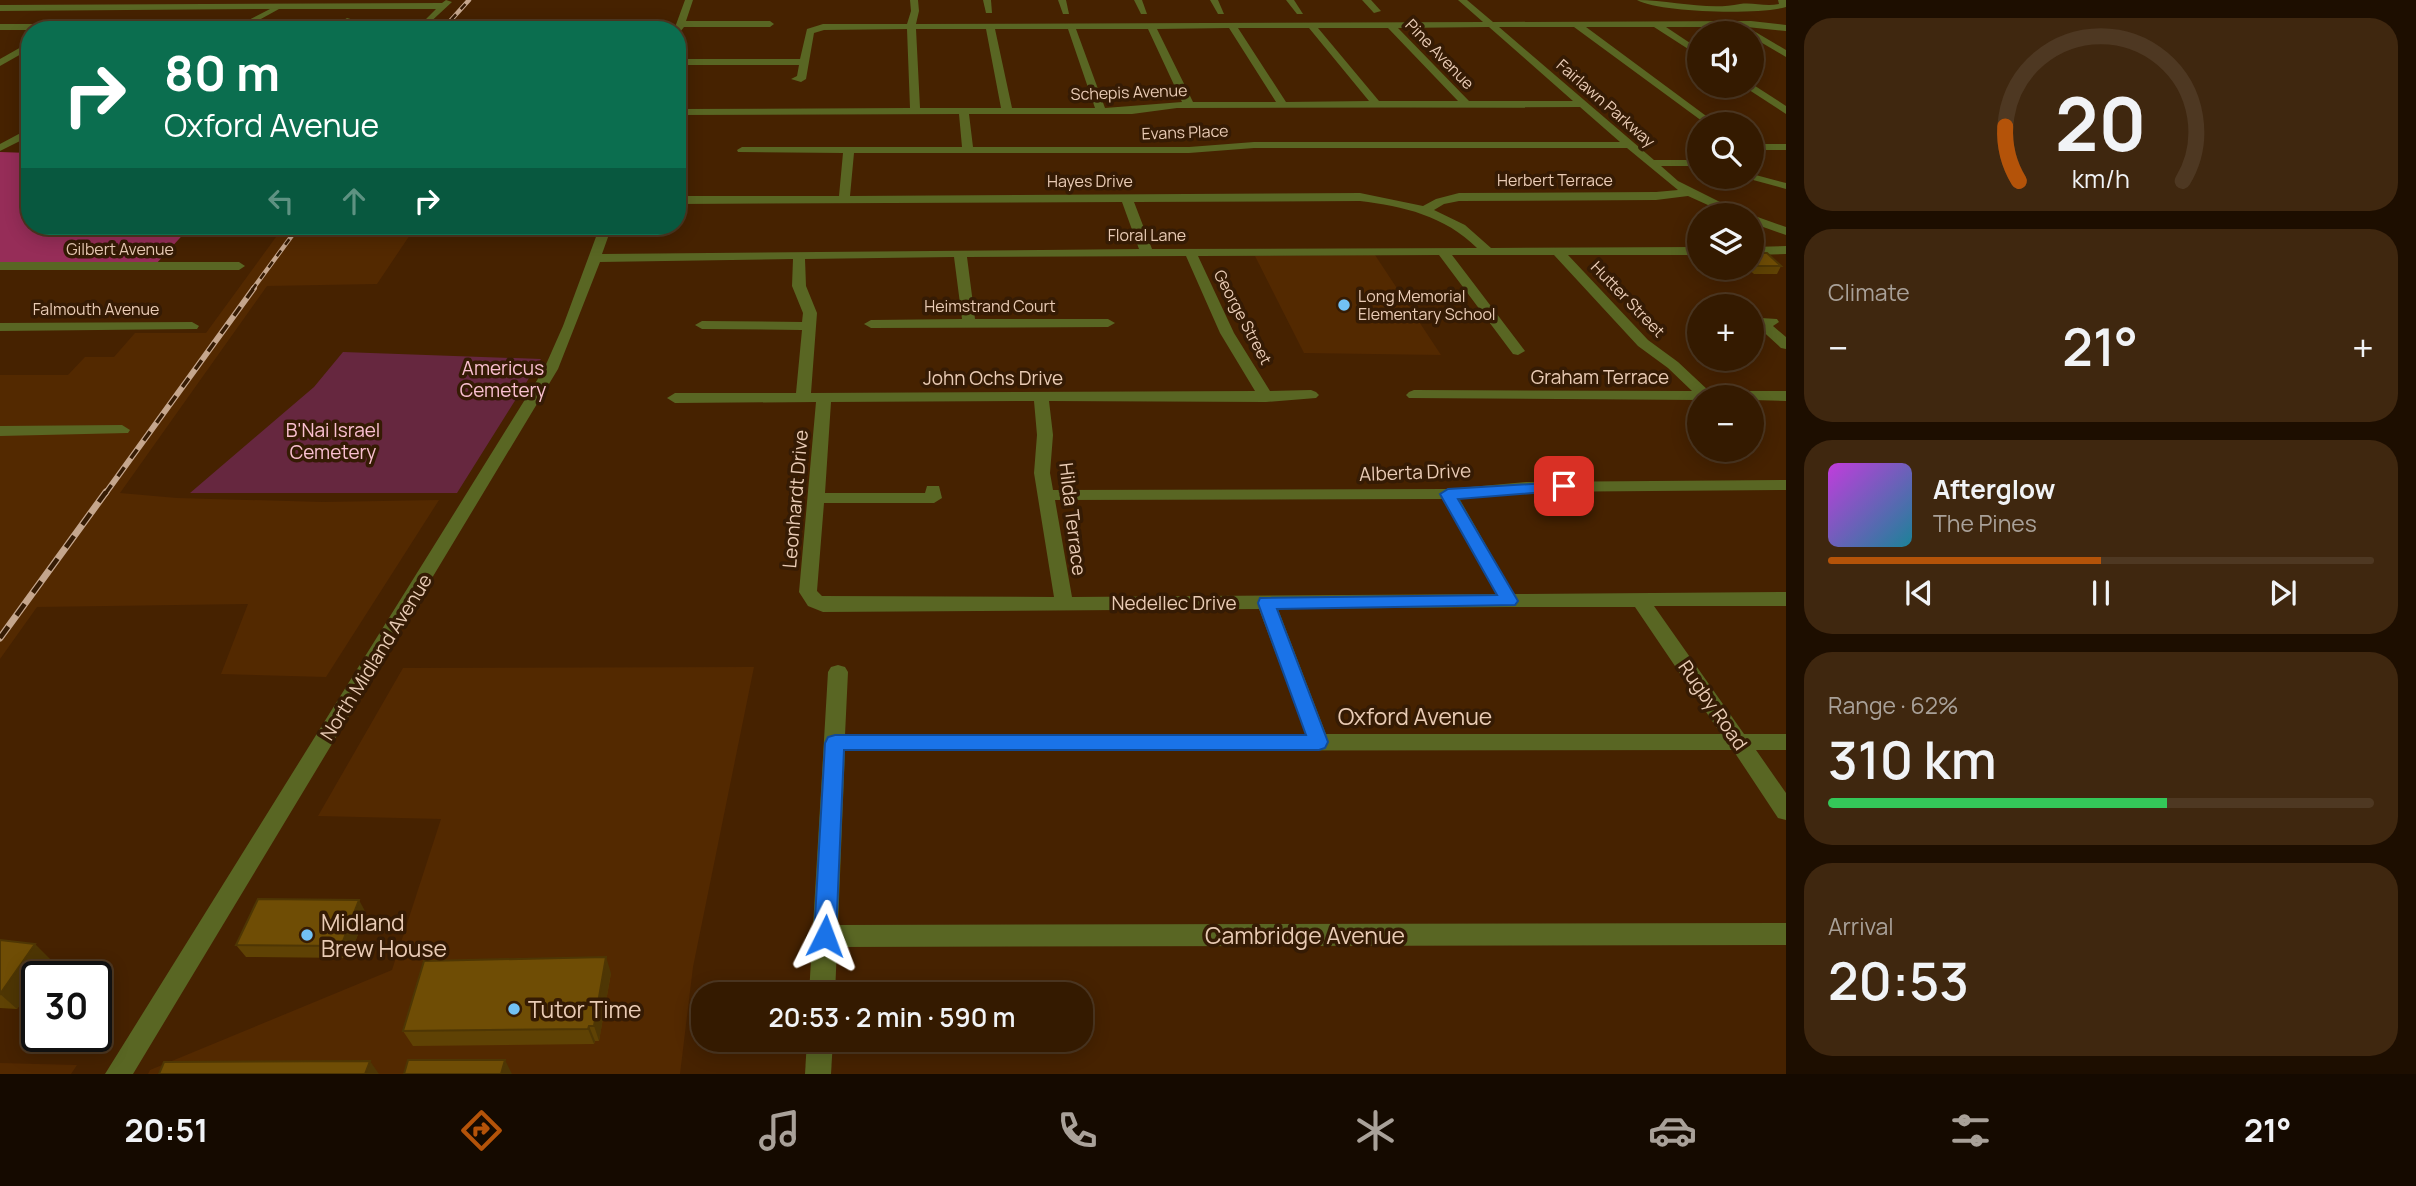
<!DOCTYPE html>
<meta charset="utf-8">
<style>
body{margin:0;font-family:Manrope,sans-serif;background:#3f270f;color:#f1f3f6;height:100vh;display:flex;flex-direction:column;font-size:26px;white-space:nowrap}
*{box-sizing:border-box;margin:0}
p{font-size:23px;color:#a9a199}
.icon{flex:none;width:38px;height:38px;fill:none;stroke:currentColor;stroke-width:2;stroke-linecap:round;stroke-linejoin:round}
.map{position:relative;flex:1;overflow:hidden}
.sheet{display:flex;flex-direction:column;gap:18px;padding:18px;background:#1d0e00;width:630px}
.sheet>*{flex:none}
.guide{position:absolute;left:21px;top:21px;width:665px;height:214px;border-radius:28px;box-shadow:0 4px 18px #0003,0 0 0 2px #4e3822;background:#0b6e4f;color:#fff;overflow:hidden}
.fabs{position:absolute;left:1687px;top:21px;display:grid;gap:14px}
.fabs a{display:grid;place-items:center;width:77px;height:77px;border-radius:50%;background:#341a00;box-shadow:0 4px 18px #0003,0 0 0 2px #4e3822;font-size:35px}
.speed{position:absolute;left:21px;top:961px;display:flex;gap:14px;font-size:35px;font-weight:700;text-align:center}
.speed>*{display:grid;place-content:center;width:91px;height:91px;border-radius:50%;background:#341a00;box-shadow:0 4px 18px #0003,0 0 0 2px #4e3822;line-height:1}
.speed .limit{border:4px solid #111;border-radius:10px;background:#fff;color:#111}
.pin{position:absolute;display:grid;place-items:center;width:60px;height:60px;color:#fff;margin:-30px;border-radius:14px;box-shadow:0 4px 10px #0006}
.me{position:absolute;width:77px;margin:-38px;rotate:3deg;stroke-linejoin:round;filter:drop-shadow(0 0 5px #0008)}
.turn{display:flex;align-items:center;gap:24px;height:147px;padding:0 28px;font-size:32px}
.turn .icon{width:91px;height:91px;stroke-width:2.5}
.turn b{display:block;font-size:49px;line-height:60px}
.lanes{display:flex;align-items:center;height:66px;padding:0 28px;background:#0003;justify-content:center;gap:35px;direction:ltr}
.lanes .off{opacity:.35}
.big{font-size:52px;font-weight:600;line-height:1.1}
.sheet .card{flex:1;display:flex;flex-direction:column;justify-content:center;gap:10px;min-width:0;padding:0 24px;border-radius:28px;background:#3f270f}
.sheet .dial{align-items:center;gap:0}
.dial svg{height:182px;overflow:visible;fill:none;stroke:#4e3822;stroke-width:7;stroke-linecap:round;text-anchor:middle}
.dial text{fill:#f1f3f6;stroke:none}
.song{display:flex;align-items:center;gap:21px}
.cover{width:84px;height:84px;border-radius:10px;background:linear-gradient(135deg,hsl(290 70% 55%),hsl(190 70% 35%))}
.played{height:7px;border-radius:4px;background:linear-gradient(90deg,#b45309 50%,#4e3822 50%)}
.keys{display:flex;justify-content:space-around;direction:ltr}
.heat{display:flex;justify-content:space-between;align-items:center;font-size:38px;direction:ltr}
.charge{height:10px;border-radius:5px;background:linear-gradient(90deg,#34c759 62%,#4e3822 0)}
.trip{position:absolute;left:691px;top:982px;width:402px;height:70px;border-radius:28px;background:#341a00;box-shadow:0 4px 18px #0003,0 0 0 2px #4e3822;font-weight:600;line-height:70px;text-align:center}
.menu{display:flex;height:112px;justify-content:space-around;align-items:center;background:#150a00;color:#a9a199}
.menu .icon{width:49px;height:49px}
.menu .current{color:#b45309}
.menu b{font-size:32px;color:#f1f3f6}
main{display:flex;flex:1;min-height:0}
.map>svg:first-child{display:block}
</style>
<main>
<div class="map">
<svg width="1786" height="1074" viewBox="0 0 1786 1074">
<rect width="100%" height="100%" fill="#462200"/>
<g fill="#532900">
<polygon points="284,226 416,226 377,284 267,286 120,493 177,498 323,502 439,500 326,677 221,674 248,604 37,607 0,659 0,375 68,375 85,357 114,357 135,333 206,333"/>
<polygon points="1375,255 1441,355 1304,353 1255,256"/>
<polygon points="754,667 693,967 680,1074 148,1074 150,1070 392,970 441,819 318,816 403,668"/>
<polygon points="0,1063 77,1065 71,1074 0,1074"/>
</g>
<polygon fill="#66273f" points="343,352 541,359 457,493 190,493 314,387"/>
<polygon fill="#962d58" points="0,152 30,153 30,226 191,226 155,265 0,264"/>
<g fill="none" stroke-linecap="round" stroke-linejoin="round">
<g fill="#596623" fill-rule="evenodd">
<polygon points="446,0 452,2 425,27 421,24 436,9 279,9 241,30 229,30 270,9 0,11 0,5 442,3"/>
<polygon points="685,0 693,0 686,21 770,21 774,24 770,27 684,27 677,36 677,30 674,30"/>
<path d="M 910,0 L 918,0 L 919,11 L 916,24 L 1483,22 L 1458,0 L 1467,0 L 1493,22 L 1751,21 L 1786,25 L 1786,31 L 1747,27 L 1786,50 L 1786,57 L 1752,37 L 1752,33 L 1745,33 L 1735,27 L 1666,27 L 1699,49 L 1699,56 L 1654,27 L 1586,27 L 1717,124 L 1706,124 L 1574,27 L 1499,27 L 1654,160 L 1699,160 L 1699,166 L 1661,166 L 1678,181 L 1746,215 L 1730,215 L 1688,196 L 1656,200 L 1459,201 L 1444,204 L 1434,210 L 1465,225 L 1491,248 L 1699,247 L 1699,255 L 1568,255 L 1648,340 L 1678,362 L 1709,391 L 1786,391 L 1786,401 L 1752,400 L 1752,397 L 1699,397 L 1699,400 L 1409,398 L 1406,395 L 1409,392 L 1414,390 L 1692,391 L 1668,368 L 1638,346 L 1554,255 L 1452,255 L 1525,351 L 1518,355 L 1513,354 L 1439,255 L 1198,256 L 1234,333 L 1270,391 L 1311,390 L 1316,392 L 1319,395 L 1316,398 L 1266,402 L 1049,401 L 1053,435 L 1050,473 L 1053,490 L 1448,489 L 1526,482 L 1786,480 L 1786,490 L 1526,492 L 1459,498 L 1514,594 L 1786,592 L 1786,606 L 1654,606 L 1744,734 L 1786,734 L 1786,750 L 1756,750 L 1786,793 L 1786,820 L 1778,818 L 1733,750 L 845,751 L 838,925 L 1786,923 L 1786,945 L 837,947 L 835,994 L 809,994 L 828,672 L 831,667 L 838,665 L 845,667 L 848,672 L 845,735 L 1306,734 L 1259,609 L 823,612 L 808,606 L 799,592 L 816,402 L 675,403 L 667,398 L 675,393 L 796,393 L 802,330 L 702,329 L 695,325 L 702,321 L 802,322 L 803,313 L 792,286 L 793,259 L 600,262 L 558,369 L 133,1074 L 105,1074 L 544,369 L 563,326 L 600,226 L 612,226 L 602,254 L 1139,249 L 1122,202 L 677,204 L 677,196 L 839,196 L 843,153 L 738,152 L 737,150 L 742,147 L 962,147 L 959,114 L 677,115 L 677,109 L 910,108 L 907,29 L 824,30 L 814,33 L 806,79 L 801,82 L 791,79 L 797,76 L 799,65 L 677,65 L 677,59 L 800,59 L 807,29 L 823,24 L 907,24 L 911,11 ZM 1489,27 L 1573,101 L 1469,101 L 1398,28 ZM 1229,28 L 1276,102 L 1193,102 L 1157,29 ZM 1238,28 L 1309,28 L 1369,101 L 1286,102 ZM 1318,28 L 1388,28 L 1458,101 L 1379,101 ZM 916,29 L 986,29 L 1001,108 L 920,108 ZM 995,29 L 1068,29 L 1095,108 L 1012,108 ZM 1076,29 L 1148,29 L 1182,102 L 1105,108 ZM 1580,107 L 1620,142 L 1254,142 L 1189,147 L 973,147 L 969,114 L 1132,114 L 1177,108 ZM 1254,148 L 1627,148 L 1678,190 L 1656,192 L 1459,193 L 1436,199 L 1423,206 L 1360,193 L 850,196 L 854,153 L 1189,153 ZM 1360,201 C 1403,206 1445,216 1477,248 L 1152,249 L 1134,202 ZM 1186,256 L 1220,333 L 1255,391 L 811,393 L 817,313 L 806,286 L 805,259 L 954,257 L 962,319 L 871,320 L 864,324 L 871,328 L 1108,327 L 1115,323 L 1108,319 L 975,319 L 967,257 ZM 1034,401 L 1037,435 L 1034,473 L 1054,597 L 822,596 L 817,591 L 824,503 L 934,503 L 942,498 L 939,486 L 927,486 L 925,493 L 825,493 L 831,402 ZM 1443,499 L 1496,594 L 1072,597 L 1055,500 ZM 1508,607 L 1635,607 L 1721,734 L 1326,734 L 1278,609 Z"/>
<polygon points="983,0 991,0 992,13 986,13"/>
<polygon points="1058,0 1066,0 1069,14 1063,14"/>
<polygon points="1134,0 1142,0 1147,14 1141,14"/>
<polygon points="1210,0 1218,0 1224,14 1218,14"/>
<polygon points="1286,0 1294,0 1303,14 1297,14"/>
<polygon points="1362,0 1371,0 1381,11 1374,13"/>
<path d="M 1637,0 C 1671,0 1708,11 1740,4 C 1753,2 1765,7 1779,4 L 1778,0 L 1786,0 L 1786,7 C 1759,15 1661,13 1637,0 Z"/>
<polygon points="347,18 354,20 339,30 328,30"/>
<polygon points="0,24 151,24 155,27 151,30 0,30"/>
<polygon points="30,42 30,49 0,66 0,59"/>
<polygon points="1752,84 1786,106 1786,114 1743,86"/>
<polygon points="30,128 30,136 0,151 0,144"/>
<rect x="1752" y="144" width="34" height="6"/>
<polygon points="1752,174 1786,183 1786,189 1742,177 1752,177"/>
<polygon points="1752,215 1786,227 1786,235 1752,223"/>
<polygon points="1786,246 1786,254 1752,255 1752,247"/>
<polygon points="0,262 239,262 245,266 239,270 0,270"/>
<polygon points="1761,318 1777,319 1779,322 1773,326 1786,337 1786,349 1781,348 1756,325 1756,319"/>
<polygon points="192,322 199,326 197,329 0,331 0,323"/>
<polygon points="122,425 130,430 128,433 0,436 0,426"/>
<polygon points="807,1040 833,1040 831,1074 805,1074"/>
</g>
<defs>
<g id="rail-far2">
<polyline points="442,30 469,0"/>
<polyline points="252,290 299,226"/>
</g>
<polyline id="rail-far1" points="105,494 254,288"/>
<polyline id="rail" points="0,638 106,492"/>
</defs>
<use href="#rail-far2" stroke="#c5a68d" stroke-width="4.5"/>
<use href="#rail-far1" stroke="#c5a68d" stroke-width="6"/>
<use href="#rail" stroke="#c5a68d" stroke-width="7"/>
<use href="#rail-far2" stroke="#351b04" stroke-width="2.5" stroke-dasharray="7" stroke-linecap="butt"/>
<use href="#rail-far1" stroke="#351b04" stroke-width="3.5" stroke-dasharray="11" stroke-linecap="butt"/>
<use href="#rail" stroke="#351b04" stroke-width="4.5" stroke-dasharray="14" stroke-linecap="butt"/>
</g>
<g fill="#5f4204">
<polygon points="1752,253 1781,266 1777,274 1754,274 1747,268 1752,268"/>
<polygon points="366,913 349,958 246,957 236,945"/>
<polygon points="0,940 51,960 17,1009 0,1008"/>
<polygon points="611,973 599,1041 595,1041 594,1044 413,1046 403,1031"/>
</g>
<g fill="#4e3604">
<polygon points="359,900 366,913 349,958 341,946"/>
<polygon points="35,944 51,960 39,976 37,976 37,980 17,1009 0,994"/>
<polygon points="606,957 611,973 599,1041 594,1026"/>
<polygon points="589,1026 595,1041 594,1044 588,1029"/>
<polygon points="505,1060 512,1074 501,1074"/>
<polygon points="370,1061 379,1074 365,1074"/>
</g>
<g fill="#6f4d05" stroke="#4e3604" stroke-width="2">
<polygon points="1752,253 1767,253 1781,266 1758,266 1752,261"/>
<polygon points="258,899 359,900 341,946 236,945"/>
<polygon points="0,940 35,944 0,994"/>
<polygon points="606,957 594,1026 589,1026 588,1029 403,1031 424,961"/>
<polygon points="408,1060 505,1060 501,1074 404,1074"/>
<polygon points="370,1061 365,1074 159,1074 164,1062"/>
</g>
<polygon fill="#1a73e8" stroke="#114b97" stroke-width="2" points="1564,482 1569,483 1572,486 1569,490 1458,499 1518,601 1515,605 1277,609 1328,742 1325,748 1319,750 844,750 836,936 833,943 825,946 817,943 814,936 825,743 828,737 835,735 1306,735 1258,603 1260,598 1497,595 1440,494 1448,489"/>
<g fill="#72c1f5" stroke="#351b04" stroke-width="2.5">
<circle cx="1344" cy="305" r="7"/>
<circle cx="307" cy="935" r="7"/>
<circle cx="514" cy="1009" r="7"/>
</g>
<g text-anchor="middle" dominant-baseline="central" stroke-width="7" stroke-linejoin="round" paint-order="stroke">
<g font-size="16" fill="#e9cbb5" stroke="#351b04">
<text transform="translate(1440 54) rotate(46)">Pine Avenue</text>
<text transform="translate(1129 92) rotate(-2)">Schepis Avenue</text>
<text transform="translate(1606 103) rotate(41)">Fairlawn Parkway</text>
<text transform="translate(1185 132) rotate(-2)">Evans Place</text>
<text x="1555" y="180">Herbert Terrace</text>
<text x="1090" y="181">Hayes Drive</text>
<text x="1147" y="235">Floral Lane</text>
<text x="120" y="249">Gilbert Avenue</text>
<text transform="translate(1628 299) rotate(46)">Hutter Street</text>
<text x="990" y="306">Heimstrand Court</text>
<text x="96" y="309">Falmouth Avenue</text>
<text transform="translate(1243 317) rotate(62)">George Street</text>
</g>
<g font-size="16" fill="#e9cbb5" stroke="#351b04" text-anchor="start">
<text x="1358" y="296">Long Memorial<tspan x="1358" dy="18">Elementary School</tspan></text>
</g>
<g font-size="19" fill="#fac0d1" stroke="#351b04">
<text x="503" y="368">Americus<tspan x="503" dy="22">Cemetery</tspan></text>
<text x="333" y="430">B'Nai Israel<tspan x="333" dy="22">Cemetery</tspan></text>
</g>
<g font-size="19" fill="#e9cbb5" stroke="#351b04">
<text x="1600" y="377">Graham Terrace</text>
<text x="993" y="378">John Ochs Drive</text>
<text transform="translate(1415 472) rotate(-2)">Alberta Drive</text>
<text transform="translate(795 499) rotate(-85)">Leonhardt Drive</text>
<text transform="translate(1073 519) rotate(83)">Hilda Terrace</text>
<text x="1174" y="603">Nedellec Drive</text>
<text transform="translate(376 657) rotate(-58)">North Midland Avenue</text>
<text transform="translate(1713 705) rotate(55)">Rugby Road</text>
</g>
<g font-size="23" fill="#e9cbb5" stroke="#351b04">
<text x="1415" y="716">Oxford Avenue</text>
<text x="1305" y="935">Cambridge Avenue</text>
</g>
<g font-size="23" fill="#e9cbb5" stroke="#351b04" text-anchor="start">
<text x="321" y="922">Midland<tspan x="321" dy="26">Brew House</tspan></text>
<text x="528" y="1009">Tutor Time</text>
</g>
</g>
</svg>
<div class="fabs">
<a><svg class="icon" aria-label="sound" viewBox="0 0 24 24"><path d="M4 9h4l5-4v14l-5-4H4zM17 9q2 3 0 6"/></svg></a>
<a><svg class="icon" aria-label="search" viewBox="0 0 24 24"><circle cx="10" cy="10" r="6"/><path d="M15 15l6 6"/></svg></a>
<a><svg class="icon" aria-label="layers" viewBox="0 0 24 24"><path d="M12 4l9 5-9 5-9-5zM3 14l9 5 9-5"/></svg></a>
<a>+</a>
<a>−</a>
</div>
<div class="speed"><div class="limit">30</div></div>
<div class="pin" style="left:1564px;top:486px;background:#d93025"><svg class="icon" aria-label="arrive" viewBox="0 0 24 24"><path d="M6 21V4h12l-3 4 3 4H6"/></svg></div>
<svg class="me" style="left:825px;top:936px" viewBox="-20 -20 40 40"><path d="M0-17L14 15 0 8-14 15z" fill="#1a73e8" stroke="#fff" stroke-width="4"/></svg>
<div class="trip">20:53 · 2 min · 590 m</div>
<div class="guide">
<div class="turn"><svg class="icon" aria-label="right" viewBox="0 0 24 24"><path d="M7 20v-9h11M14 6l5 5-5 5"/></svg><div><b>80 m</b>Oxford Avenue</div></div>
<div class="lanes"><svg class="icon off" aria-label="left" viewBox="0 0 24 24"><path d="M17 20v-9H6M10 6l-5 5 5 5"/></svg><svg class="icon off" aria-label="ahead" viewBox="0 0 24 24"><path d="M12 20V5M6 11l6-6 6 6"/></svg><svg class="icon" aria-label="right" viewBox="0 0 24 24"><path d="M7 20v-9h11M14 6l5 5-5 5"/></svg></div>
</div>
</div>
<section class="sheet">
<div class="card dial"><svg viewBox="0 0 100 80">
<path d="M14 69A42 42 0 1 1 86 69"/>
<path d="M14 69A42 42 0 0 1 8 45" stroke="#b45309"/>
<text x="50" y="56" font-size="32" font-weight="700">20</text>
<text x="50" y="72" font-size="11">km/h</text>
</svg></div>
<div class="card"><p>Climate</p>
<div class="heat"><a>−</a><b class="big">21°</b><a>+</a></div>
</div>
<div class="card">
<div class="song"><i class="cover"></i><div><b>Afterglow</b><p>The Pines</p></div></div>
<div class="played"></div>
<div class="keys"><svg class="icon" aria-label="previous" viewBox="0 0 24 24"><path d="M18 5L8 12l10 7zM5 5v14"/></svg><svg class="icon" aria-label="pause" viewBox="0 0 24 24"><path d="M8 5v14M16 5v14"/></svg><svg class="icon" aria-label="next" viewBox="0 0 24 24"><path d="M6 5l10 7-10 7zM19 5v14"/></svg></div>
</div>
<div class="card"><p>Range · 62%</p><b class="big">310 km</b><div class="charge"></div></div>
<div class="card"><p>Arrival</p><b class="big">20:53</b></div>
</section>
</main>
<nav class="menu">
<b>20:51</b>
<svg class="icon current" aria-label="directions" viewBox="0 0 24 24"><path d="M12 3l9 9-9 9-9-9zM9 14v-3h6M13 9l2 2-2 2"/></svg>
<svg class="icon" aria-label="music" viewBox="0 0 24 24"><path d="M9 18V5l10-2v13"/><circle cx="6" cy="18" r="3"/><circle cx="16" cy="16" r="3"/></svg>
<svg class="icon" aria-label="phone" viewBox="0 0 24 24"><path d="M5 4h4l2 5-3 2q2 4 5 5l2-3 5 2v4C11 20 4 13 5 4z"/></svg>
<svg class="icon" aria-label="climate" viewBox="0 0 24 24"><path d="M12 3v18M4 7l16 10M4 17L20 7"/></svg>
<svg class="icon" aria-label="car" viewBox="0 0 24 24"><path d="M5 17H2v-5l4-1 3-4h7l3 4 3 1v5h-3M9 17h6M6 11h13"/><circle cx="7" cy="17" r="2"/><circle cx="17" cy="17" r="2"/></svg>
<svg class="icon" aria-label="filters" viewBox="0 0 24 24"><path d="M4 7h16M4 17h16"/><circle cx="9" cy="7" r="2"/><circle cx="15" cy="17" r="2"/></svg>
<b>21°</b>
</nav>
